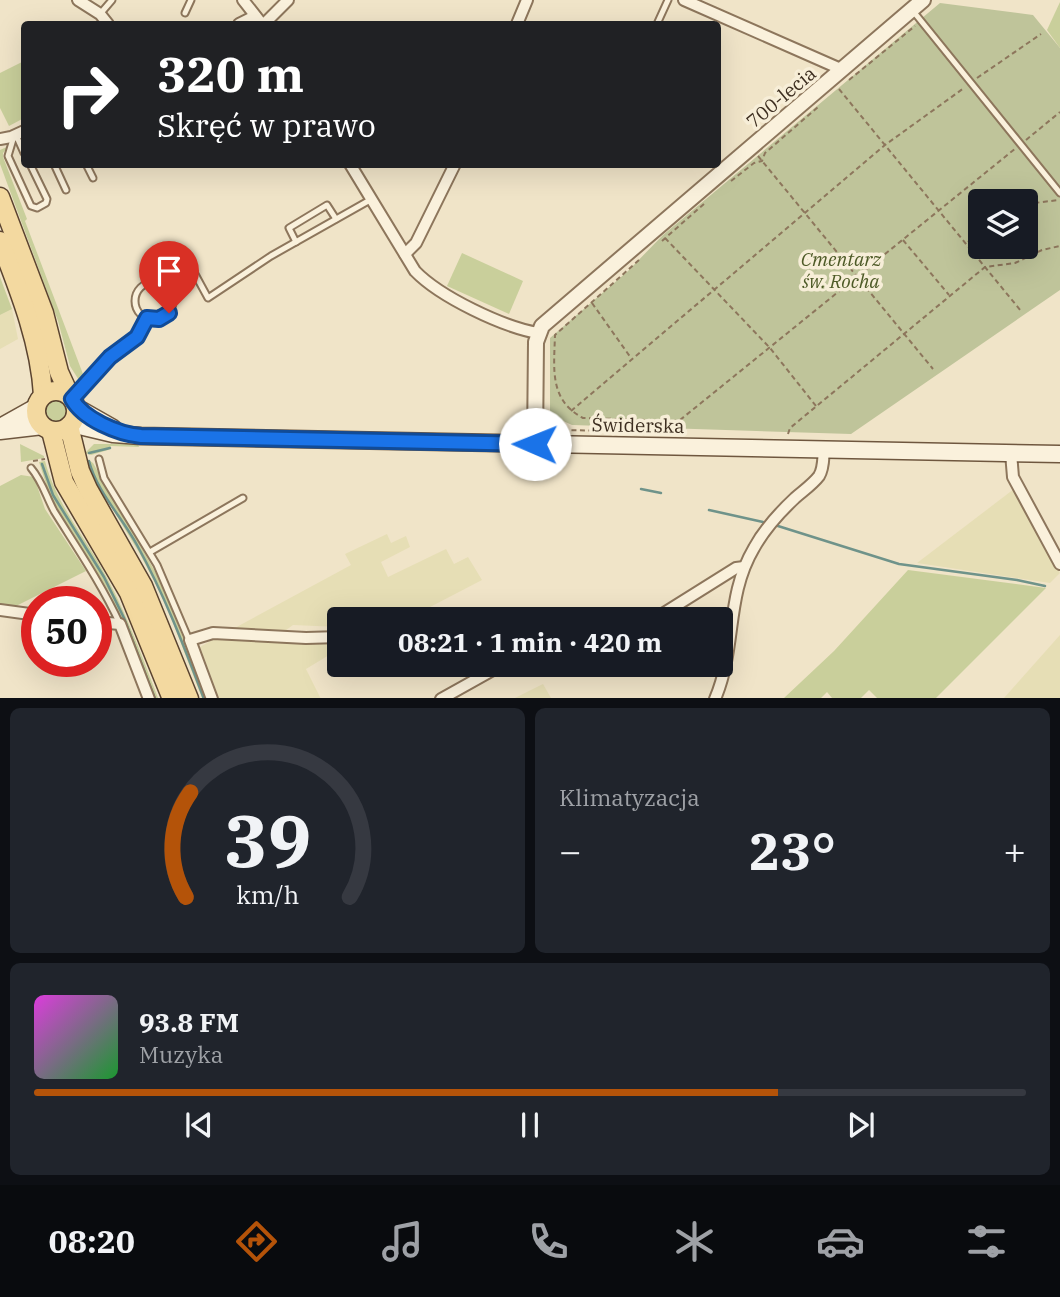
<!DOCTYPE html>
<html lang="pl">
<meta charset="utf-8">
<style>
body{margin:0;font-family:"IBM Plex Serif",serif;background:#20242c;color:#f1f3f6;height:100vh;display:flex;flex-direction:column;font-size:26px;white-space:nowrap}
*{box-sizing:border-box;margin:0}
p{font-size:23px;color:#9ea1a6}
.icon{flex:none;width:38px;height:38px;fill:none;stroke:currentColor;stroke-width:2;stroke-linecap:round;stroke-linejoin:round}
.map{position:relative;height:698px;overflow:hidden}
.side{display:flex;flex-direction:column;gap:10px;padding:10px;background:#0d0f14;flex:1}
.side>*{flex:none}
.hud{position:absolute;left:21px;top:21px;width:700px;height:147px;border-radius:7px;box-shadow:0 7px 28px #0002;background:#202124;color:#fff;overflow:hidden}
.controls{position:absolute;left:968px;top:189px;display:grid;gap:14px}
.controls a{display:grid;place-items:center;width:70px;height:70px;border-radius:7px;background:#171b24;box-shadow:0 7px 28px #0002;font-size:35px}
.speed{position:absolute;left:21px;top:586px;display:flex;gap:14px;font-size:35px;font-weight:700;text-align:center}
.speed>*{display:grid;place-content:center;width:91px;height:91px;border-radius:50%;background:#171b24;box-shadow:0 7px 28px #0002;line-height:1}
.speed .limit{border:10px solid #d22;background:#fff;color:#111}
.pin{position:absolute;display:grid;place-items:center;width:60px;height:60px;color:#fff;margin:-72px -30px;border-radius:50% 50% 50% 0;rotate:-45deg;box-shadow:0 0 7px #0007}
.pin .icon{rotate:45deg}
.me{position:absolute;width:77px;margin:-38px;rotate:271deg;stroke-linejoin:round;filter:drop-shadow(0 0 5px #0008)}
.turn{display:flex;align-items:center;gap:24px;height:147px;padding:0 21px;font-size:32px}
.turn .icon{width:91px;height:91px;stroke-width:2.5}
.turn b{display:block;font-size:49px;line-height:60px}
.big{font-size:52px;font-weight:700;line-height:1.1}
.side .card{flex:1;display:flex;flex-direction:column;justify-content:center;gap:10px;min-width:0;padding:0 24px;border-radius:10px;background:#20242c}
.side .dial{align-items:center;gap:0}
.dial svg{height:182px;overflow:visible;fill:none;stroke:#363941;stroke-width:7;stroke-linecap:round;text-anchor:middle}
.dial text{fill:#f1f3f6;stroke:none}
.song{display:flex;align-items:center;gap:21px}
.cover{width:84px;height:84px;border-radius:10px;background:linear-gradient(135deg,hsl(300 70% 55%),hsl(130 70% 35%))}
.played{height:7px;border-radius:4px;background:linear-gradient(90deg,#b45309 75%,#363941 75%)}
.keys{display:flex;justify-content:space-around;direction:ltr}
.heat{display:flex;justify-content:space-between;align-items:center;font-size:38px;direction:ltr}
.side .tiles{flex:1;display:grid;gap:10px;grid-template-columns:1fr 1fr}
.card:last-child{grid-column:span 2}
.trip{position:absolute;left:327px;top:607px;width:406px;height:70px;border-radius:7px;background:#171b24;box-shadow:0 7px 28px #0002;font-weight:700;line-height:70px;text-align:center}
.tab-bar{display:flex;height:112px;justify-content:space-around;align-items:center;background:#090b0e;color:#9ea1a6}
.tab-bar .icon{width:49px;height:49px}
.tab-bar .selected{color:#b45309}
.tab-bar b{font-size:32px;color:#f1f3f6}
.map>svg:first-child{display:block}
</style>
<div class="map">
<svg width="1060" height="699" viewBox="0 0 1060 699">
<rect width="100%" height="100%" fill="#f0e4c8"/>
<g fill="#e6deb5">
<polygon points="12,309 18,339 0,349 0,315"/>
<polygon points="1014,489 1060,573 1050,583 917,563"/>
<polygon points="387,534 391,543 406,536 410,547 381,562 388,577 446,549 454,564 468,557 482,580 407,619 340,620 339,627 293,625 282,633 233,629 351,565 345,554"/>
<polygon points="221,635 340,641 339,649 306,669 321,699 219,698 200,647"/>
<polygon points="1060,635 1060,698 1004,698"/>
<polygon points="543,684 551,698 515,698"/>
</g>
<g fill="#c9cf9b">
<polygon points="1060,2 1060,48 1047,30"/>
<polygon points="24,61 24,118 9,126 0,108 0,73"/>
<polygon points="9,146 3,153 3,157 27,219 25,221 86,382 82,385 70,366 58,321 0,164 0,150"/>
<polygon points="462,253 523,281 509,314 447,286"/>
<polygon points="0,277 12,309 0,315"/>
<circle cx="57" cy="411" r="14"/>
<polygon points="20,444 44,456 44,458 21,462"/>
<polygon points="94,444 138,444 139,447 111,446 108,450 91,455 85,453"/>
<polygon points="86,458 93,463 161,582 207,698 202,698 165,602 140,554 92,475"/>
<path d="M 45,461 C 55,499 77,527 97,560 C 123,604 140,651 158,698 L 153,698 L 111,595 L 63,518 L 49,493 L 39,462 Z"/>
<polygon points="21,475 34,477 45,509 86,571 16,606 0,605 0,486"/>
<polygon points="908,570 1046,588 936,698 877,698 869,690 861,698 832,698 827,692 821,698 784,698 834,651"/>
</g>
<path fill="#bfc49a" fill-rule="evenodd" d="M 940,3 L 1033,15 L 1060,48 L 1060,290 L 851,434 L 572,425 L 550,415 L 550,338 L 628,271 L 663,235 ZM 980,201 L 1026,201 L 1026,247 L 980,247 Z"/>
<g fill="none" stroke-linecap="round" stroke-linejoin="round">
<g stroke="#6f938a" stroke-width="2.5">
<polyline points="89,453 110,448"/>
<path d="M 89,461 C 97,492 122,517 137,545 C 164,594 184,646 204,699"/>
<polyline points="42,464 53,495 104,577 124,618 155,699"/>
<polyline points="641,489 661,493"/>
<polyline points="709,510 763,522"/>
<polyline points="778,526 899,564 1017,580 1045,586"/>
</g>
<defs>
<g id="service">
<polyline points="913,11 1060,193"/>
<polyline points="185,13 191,0"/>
<polyline points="100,14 112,0"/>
<polyline points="657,24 668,0"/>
<polyline points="16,135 24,153"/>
<polyline points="14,136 8,156 31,206 37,208 46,203 47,199 30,164"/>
<polyline points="54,164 66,190"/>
<polyline points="86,164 93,178"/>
<polyline points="296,242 289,228 327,205 336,219"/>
<circle cx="154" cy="301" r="19"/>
<polyline points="160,283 190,265 208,298 271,256 370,200"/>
<polyline points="75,396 110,357 137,337 147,318"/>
<polyline points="99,459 104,478 157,565 189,640"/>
<path d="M 31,468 C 42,481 46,496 54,511 C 77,548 101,583 120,624"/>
<polyline points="150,552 243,498"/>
</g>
<g id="minor">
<polyline points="78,0 100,14 108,24"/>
<polyline points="243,0 262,24"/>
<polyline points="684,0 843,70"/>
<polyline points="239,24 255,16"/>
<polyline points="264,24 288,0"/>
<polyline points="517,24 527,0"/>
<polyline points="0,139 11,137 24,131"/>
<path d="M 350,164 L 415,271 C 440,297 503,327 538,333"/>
<polyline points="405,254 416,243 455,164"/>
<polyline points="1011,453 1013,477 1060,564"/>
<polyline points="0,610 37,615"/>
<polyline points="653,620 736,568 744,567"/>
<polyline points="96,622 120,624 149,699"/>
<polyline points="212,699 190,640 213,633 306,638 340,637"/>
<polyline points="441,699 502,665"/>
<path d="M 715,699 C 737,647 725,597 754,548 C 765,528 779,513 795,498 C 803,491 813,484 819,476 C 824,468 823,458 824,449"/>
</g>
<polyline id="tertiary" points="535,444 536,342 542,326 923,0"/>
<g id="secondary">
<polyline points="76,407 113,428"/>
<polyline points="71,424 113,434 141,436 1060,454"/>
<polyline points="2,426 36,407"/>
<polyline points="0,431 43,426"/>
</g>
<g id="primary">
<polyline points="0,197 44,313 59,372 70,396"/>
<path d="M 0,241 C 19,290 40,342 43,395"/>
<circle cx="56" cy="411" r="20"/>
<polyline points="69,426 80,471 88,489 143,586 189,699"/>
<polyline points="51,431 64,482 129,593 172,699"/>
</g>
</defs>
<use href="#service" stroke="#8d765c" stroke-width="9"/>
<use href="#minor" stroke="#8d765c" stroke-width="14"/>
<use href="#tertiary" stroke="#8d765c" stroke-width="18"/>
<use href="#secondary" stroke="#6f573f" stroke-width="19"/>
<use href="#primary" stroke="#5b4430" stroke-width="21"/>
<g stroke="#8d765c" stroke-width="2" stroke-dasharray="5 3.5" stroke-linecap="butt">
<polyline points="977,78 1041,34"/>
<polyline points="849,80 915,26"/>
<polyline points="839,89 1021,311"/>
<polyline points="1026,140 1060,112"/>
<polyline points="758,156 933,369"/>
<polyline points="731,181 754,163 762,161 765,153 818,107"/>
<polyline points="1026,204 1059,200"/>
<polyline points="665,238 770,348 816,406"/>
<polyline points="903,240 949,295"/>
<polyline points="662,241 705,203"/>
<polyline points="968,242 980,231"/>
<path d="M 639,260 L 555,335 C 554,369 549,400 583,418 L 680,421 L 683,432"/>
<polyline points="592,303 631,358"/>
<polyline points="571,411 885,145 964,88"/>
<polyline points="680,420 1016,148"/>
<polyline points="547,426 554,430 625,431"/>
<polyline points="788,434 790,428 985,267 1015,263 1042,250 1060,246"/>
<polyline points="33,461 45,459"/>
</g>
<use href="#service" stroke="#faf1dc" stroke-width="5"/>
<use href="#minor" stroke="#faf1dc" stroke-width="10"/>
<use href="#tertiary" stroke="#faf1dc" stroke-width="14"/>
<use href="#secondary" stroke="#faf1dc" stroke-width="16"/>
<use href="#primary" stroke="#f3d9a0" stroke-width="18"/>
</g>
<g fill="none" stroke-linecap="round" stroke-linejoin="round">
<defs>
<path id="route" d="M 169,313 L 159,319 L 147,318 L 137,337 L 110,357 L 72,399 C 83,419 118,434 141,436 L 535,444"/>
</defs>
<use href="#route" stroke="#114b97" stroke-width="18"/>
<use href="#route" stroke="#1a73e8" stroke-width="12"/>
</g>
<g text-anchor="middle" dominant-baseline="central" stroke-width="7" stroke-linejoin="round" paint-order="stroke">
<g font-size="19" fill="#3d2e20" stroke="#f7eed8">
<text transform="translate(781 97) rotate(-40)">700-lecia</text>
<text transform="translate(638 425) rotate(1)">Świderska</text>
</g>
<g font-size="19" font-style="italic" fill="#4d5a26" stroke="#f7eed8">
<text x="841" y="259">Cmentarz<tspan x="841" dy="22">św. Rocha</tspan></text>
</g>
</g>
</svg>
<div class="controls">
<a><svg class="icon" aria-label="layers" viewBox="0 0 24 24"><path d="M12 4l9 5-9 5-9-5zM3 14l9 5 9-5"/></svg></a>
</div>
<div class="speed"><div class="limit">50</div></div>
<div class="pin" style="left:169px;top:313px;background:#d93025"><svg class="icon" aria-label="arrive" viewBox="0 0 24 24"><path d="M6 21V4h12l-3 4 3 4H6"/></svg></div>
<svg class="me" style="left:535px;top:444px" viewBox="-20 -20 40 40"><circle r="19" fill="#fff"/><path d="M0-13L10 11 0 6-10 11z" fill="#1a73e8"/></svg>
<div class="trip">08:21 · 1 min · 420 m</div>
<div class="hud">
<div class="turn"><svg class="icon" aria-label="right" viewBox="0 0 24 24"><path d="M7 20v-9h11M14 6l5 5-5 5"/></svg><div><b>320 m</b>Skręć w prawo</div></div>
</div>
</div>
<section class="side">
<div class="tiles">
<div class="card dial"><svg viewBox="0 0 100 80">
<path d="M14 69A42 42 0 1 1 86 69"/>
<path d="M14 69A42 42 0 0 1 16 23" stroke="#b45309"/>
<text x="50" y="56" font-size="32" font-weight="700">39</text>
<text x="50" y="72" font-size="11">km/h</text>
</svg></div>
<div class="card"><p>Klimatyzacja</p>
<div class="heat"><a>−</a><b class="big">23°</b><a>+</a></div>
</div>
<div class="card">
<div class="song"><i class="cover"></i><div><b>93.8 FM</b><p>Muzyka</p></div></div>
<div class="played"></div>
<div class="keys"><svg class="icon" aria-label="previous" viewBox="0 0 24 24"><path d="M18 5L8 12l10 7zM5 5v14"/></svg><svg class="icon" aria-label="pause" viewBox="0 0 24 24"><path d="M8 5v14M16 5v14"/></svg><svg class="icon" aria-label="next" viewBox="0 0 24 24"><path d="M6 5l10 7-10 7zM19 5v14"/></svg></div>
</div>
</div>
</section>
<nav class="tab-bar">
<b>08:20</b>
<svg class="icon selected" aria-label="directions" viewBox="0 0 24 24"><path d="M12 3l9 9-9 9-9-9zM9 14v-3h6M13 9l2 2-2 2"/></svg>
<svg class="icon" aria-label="music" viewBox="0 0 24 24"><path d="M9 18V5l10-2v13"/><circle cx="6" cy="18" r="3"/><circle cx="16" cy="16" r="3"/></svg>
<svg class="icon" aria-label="phone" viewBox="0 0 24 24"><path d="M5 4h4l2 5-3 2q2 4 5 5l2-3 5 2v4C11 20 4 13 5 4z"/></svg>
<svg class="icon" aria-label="climate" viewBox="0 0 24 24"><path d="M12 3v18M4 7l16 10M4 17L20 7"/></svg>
<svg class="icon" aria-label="car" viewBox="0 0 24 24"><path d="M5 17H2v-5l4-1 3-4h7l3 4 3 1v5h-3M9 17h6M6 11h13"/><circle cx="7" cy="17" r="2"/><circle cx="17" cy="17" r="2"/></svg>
<svg class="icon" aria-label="filters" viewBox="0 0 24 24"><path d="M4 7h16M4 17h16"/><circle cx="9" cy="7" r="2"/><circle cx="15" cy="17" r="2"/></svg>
</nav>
